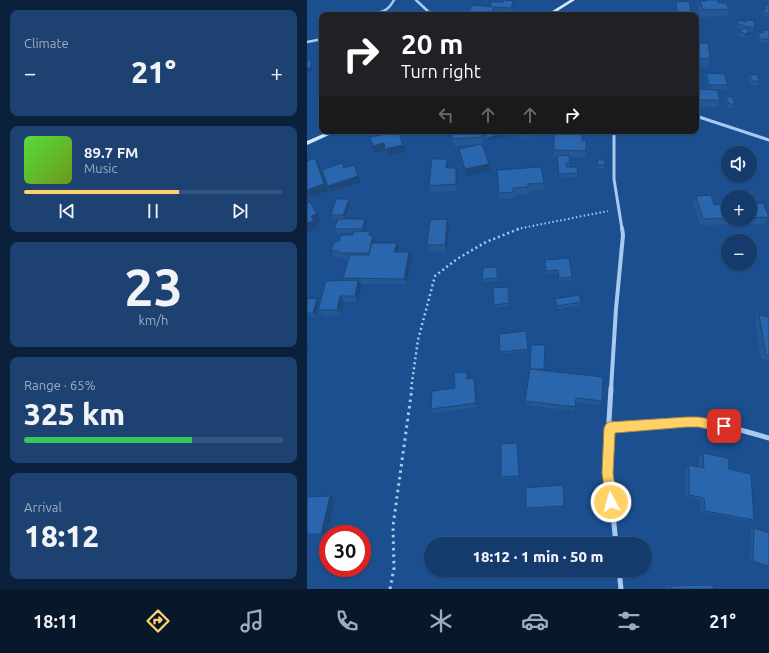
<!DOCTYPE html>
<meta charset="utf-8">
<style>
body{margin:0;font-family:Ubuntu,sans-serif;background:#1d4271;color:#f1f3f6;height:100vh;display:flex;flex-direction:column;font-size:15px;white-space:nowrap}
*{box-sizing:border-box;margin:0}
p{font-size:13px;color:#9dadc1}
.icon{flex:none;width:22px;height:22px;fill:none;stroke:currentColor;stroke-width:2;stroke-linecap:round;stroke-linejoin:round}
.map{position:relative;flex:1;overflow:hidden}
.sheet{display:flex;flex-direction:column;gap:10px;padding:10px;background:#0b203b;width:307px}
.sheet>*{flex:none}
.top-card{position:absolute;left:12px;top:12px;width:380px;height:122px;border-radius:8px;box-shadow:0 1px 3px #0004,0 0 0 1px #33557e;background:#202124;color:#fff;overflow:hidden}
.buttons{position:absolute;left:414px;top:146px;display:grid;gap:8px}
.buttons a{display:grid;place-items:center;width:36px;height:36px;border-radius:50%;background:#143b6b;box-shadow:0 1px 3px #0004,0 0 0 1px #33557e;font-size:20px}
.speed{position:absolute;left:12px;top:525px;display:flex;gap:8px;font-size:20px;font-weight:700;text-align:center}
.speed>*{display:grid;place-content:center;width:52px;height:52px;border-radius:50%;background:#143b6b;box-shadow:0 1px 3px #0004,0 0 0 1px #33557e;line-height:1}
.speed .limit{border:6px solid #d22;background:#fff;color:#111}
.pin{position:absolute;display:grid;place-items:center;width:34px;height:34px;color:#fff;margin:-17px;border-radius:8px;box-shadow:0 2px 6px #0006}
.me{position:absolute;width:44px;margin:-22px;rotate:354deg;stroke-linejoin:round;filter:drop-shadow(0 0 3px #0008)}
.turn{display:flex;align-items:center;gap:14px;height:84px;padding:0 16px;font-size:18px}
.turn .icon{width:52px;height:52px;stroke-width:2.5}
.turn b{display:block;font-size:28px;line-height:34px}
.lanes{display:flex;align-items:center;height:38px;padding:0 16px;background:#0003;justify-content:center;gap:20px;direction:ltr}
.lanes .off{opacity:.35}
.big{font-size:30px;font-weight:800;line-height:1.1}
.sheet .card{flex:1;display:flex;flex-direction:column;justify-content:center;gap:6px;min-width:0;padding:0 14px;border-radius:8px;background:#1d4271}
.sheet .dial{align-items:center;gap:0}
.dial b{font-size:52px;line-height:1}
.song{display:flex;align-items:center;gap:12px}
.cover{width:48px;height:48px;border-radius:6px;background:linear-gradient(135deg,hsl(110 70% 55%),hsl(80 70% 35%))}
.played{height:4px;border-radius:2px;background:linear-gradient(90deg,#ffd166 60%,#33557e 60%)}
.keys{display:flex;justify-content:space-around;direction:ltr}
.heat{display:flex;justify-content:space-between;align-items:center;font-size:22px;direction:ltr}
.charge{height:6px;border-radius:3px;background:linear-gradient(90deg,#34c759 65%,#33557e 0)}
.trip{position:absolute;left:117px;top:537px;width:228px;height:40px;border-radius:20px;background:#143b6b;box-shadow:0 1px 3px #0004,0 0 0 1px #33557e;font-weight:800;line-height:40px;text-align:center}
.dock{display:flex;height:64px;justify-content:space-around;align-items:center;background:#08182b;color:#9dadc1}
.dock .icon{width:28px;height:28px}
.dock .active{color:#ffd166}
.dock b{font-size:18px;color:#f1f3f6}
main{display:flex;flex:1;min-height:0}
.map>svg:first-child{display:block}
</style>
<main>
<section class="sheet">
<div class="card"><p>Climate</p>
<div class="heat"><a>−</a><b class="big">21°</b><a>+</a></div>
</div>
<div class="card">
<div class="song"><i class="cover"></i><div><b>89.7 FM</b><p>Music</p></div></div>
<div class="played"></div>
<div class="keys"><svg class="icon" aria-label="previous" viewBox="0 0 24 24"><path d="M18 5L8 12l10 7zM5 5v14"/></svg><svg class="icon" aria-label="pause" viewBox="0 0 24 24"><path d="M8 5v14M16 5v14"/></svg><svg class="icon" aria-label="next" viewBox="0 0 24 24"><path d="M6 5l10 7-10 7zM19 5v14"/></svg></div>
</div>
<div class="card dial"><b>23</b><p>km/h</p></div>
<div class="card"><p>Range · 65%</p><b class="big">325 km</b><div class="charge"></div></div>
<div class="card"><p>Arrival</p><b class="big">18:12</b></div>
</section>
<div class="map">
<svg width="462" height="589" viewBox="0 0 462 589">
<rect width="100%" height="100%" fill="#1b4f8f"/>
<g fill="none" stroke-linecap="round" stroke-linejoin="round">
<polyline stroke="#a9c9ee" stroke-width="2" stroke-dasharray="1.5 2.5" stroke-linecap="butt" points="210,229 301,211"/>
<polyline stroke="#a9c9ee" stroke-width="2.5" stroke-dasharray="2 3" stroke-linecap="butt" points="104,389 111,340 128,276 150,259 179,242 214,228"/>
<polyline stroke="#a9c9ee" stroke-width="3" stroke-dasharray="2.5 4" stroke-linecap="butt" points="83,589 87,568 86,526 105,388"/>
<g stroke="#a9c9ee" stroke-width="2.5">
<polyline points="109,0 125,15"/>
<path d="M 52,15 C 68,11 78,17 87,0"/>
<polyline points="0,42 15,39"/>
</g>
<g stroke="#a9c9ee" stroke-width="3">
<polyline points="389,116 462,140"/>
<polyline points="307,131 307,179 315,229"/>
</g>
<polyline stroke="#a9c9ee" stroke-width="4" points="304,389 309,309 316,235 315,228"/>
<g stroke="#a9c9ee" stroke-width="5">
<polyline points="304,388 300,453 309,544"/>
<polyline points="302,428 391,422 430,429 462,438"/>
<polyline points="312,570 314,589"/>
</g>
<g fill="#d6e6fa" fill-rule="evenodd">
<polygon points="263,0 268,0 244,15 239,15"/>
<polygon points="23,131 31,131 0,145 0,141"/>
</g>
</g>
<g fill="#245895">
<polygon points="398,0 411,0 412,3 422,9 420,16 394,17 391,8 393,1 398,1"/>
<polygon points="370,1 383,12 382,15 369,14 369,4"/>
<polygon points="459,3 462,3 462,16 456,16 454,12"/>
<polygon points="206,4 204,11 187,10 185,15 163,15 162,12 183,7 183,5"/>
<polygon points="432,20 439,22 447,28 445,32 443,31 442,34 438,38 431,35 433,32 436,29 429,28"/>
<polygon points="455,30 462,30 462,42 452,42 449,37 451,33 454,33"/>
<polygon points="389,43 403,59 401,66 390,65"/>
<polygon points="399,73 421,85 419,89 401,89 398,77"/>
<polygon points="443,74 453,81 451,85 444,85 441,78"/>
<polygon points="389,89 413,100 411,107 389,107"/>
<polygon points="419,97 428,104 426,108 421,108 418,100"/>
<polygon points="175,131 176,144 175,144 183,171 160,176 153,155 152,149 173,144 147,146 145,139"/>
<polygon points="212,131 227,131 227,136 214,138"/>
<polygon points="247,131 275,141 279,151 279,158 262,157 263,163 263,167 259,167 271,173 270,177 252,178 250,157 247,157"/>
<polygon points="177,132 198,137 180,141 177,136"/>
<polygon points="290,160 298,165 298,169 290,168"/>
<polygon points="141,165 141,168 151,174 150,191 124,192 122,186"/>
<polygon points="190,170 237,183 237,190 222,191 222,194 207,195 207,198 192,199"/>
<polygon points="389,196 407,205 421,204 421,219 443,219 443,204 462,217 457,224 393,225 386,202"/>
<polygon points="42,199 43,202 38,219 26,218 24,215"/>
<polygon points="140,219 142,225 140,251 122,252 120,245"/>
<polygon points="60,222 57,232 63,231 64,235 66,235 69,241 69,243 92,249 91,252 105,258 100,284 54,284 55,285 51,302 37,302 35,315 16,316 11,310 38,280 36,278 42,259 36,259 35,257 28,258 24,251 32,241 46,235 46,232 29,233 27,229"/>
<polygon points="238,260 265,277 264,280 252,281 251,273 239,274"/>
<polygon points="190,270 191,281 176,282 175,279"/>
<polygon points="201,287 202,306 188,308 187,305"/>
<polygon points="10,298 12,301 9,316 0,316 0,299"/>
<polygon points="248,299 274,302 274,305 250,309 248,302"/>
<polygon points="452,315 462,317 462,360 454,359 448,321"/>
<polygon points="219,331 221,351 194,354 193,352"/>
<polygon points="238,345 237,371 295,401 294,405 268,402 267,411 218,405 218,401 223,369"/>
<polygon points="160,372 162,376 162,379 167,378 169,382 170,407 127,413 124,409 148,388"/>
<polygon points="210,443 212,477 194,479 194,477"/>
<polygon points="396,453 422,469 447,520 442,521 393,512 393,500 378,497 378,468 382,465 392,467 392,456"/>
<polygon points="219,488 257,506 257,507 219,509"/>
<polygon points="0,497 28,498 20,535 0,535"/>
<polygon points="444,528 447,528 462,533 462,567 443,561"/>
<polygon points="401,584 406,585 407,589 360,589 360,585"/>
</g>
<g fill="#1d4779">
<polygon points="206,1 206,4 204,11 204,8"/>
<polygon points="187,7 187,10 185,15 185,12"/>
<polygon points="443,31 442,34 438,38 439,34"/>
<polygon points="4,60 5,63 5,71 0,72 0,68"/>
<polygon points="198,133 198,137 180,141 180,138"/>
<polygon points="77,143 96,145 98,152 81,156 79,150 68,153 66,146"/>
<polygon points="8,158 12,165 21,191 2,197 0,194 0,190"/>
<polygon points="140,159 141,165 141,175 139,168"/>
<polygon points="182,164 183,171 160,176 158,169"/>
<polygon points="47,165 54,182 24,192 21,186"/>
<polygon points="149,168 151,174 150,191 149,184"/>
<polygon points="42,199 43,202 38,219 36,215"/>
<polygon points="3,202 14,221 9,223 11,227 0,232 0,223 4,216"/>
<polygon points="58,219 60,222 57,232 55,229"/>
<polygon points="140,219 142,225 140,251 138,245"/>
<polygon points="63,231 66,237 66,235 69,241 65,259 62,253 62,235"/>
<polygon points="90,243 92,249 90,258 87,252"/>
<polygon points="102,252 105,258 100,284 97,279"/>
<polygon points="51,280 55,285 51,302 48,296"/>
<polygon points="33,296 37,302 35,315 30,310"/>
<polygon points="10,298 12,301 9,316 6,313"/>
<polygon points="0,345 2,347 0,354"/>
<polygon points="160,372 162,376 162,383 160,379"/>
<polygon points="167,378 169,382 170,407 169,403"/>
<polygon points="23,496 28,498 20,535 14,534"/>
</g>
<g fill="#2a66ad" stroke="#1d4779">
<polygon points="197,0 206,1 204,8 187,7 185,12 172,13 171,14 162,12 166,5 185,7 185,6 183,5 184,2 196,2"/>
<polygon points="398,0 411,0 412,3 419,3 422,9 396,10 393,1 399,1"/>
<polygon points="370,1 383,2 383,12 369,11"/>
<polygon points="459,3 462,3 462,13 458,13 456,9 459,9 457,6 461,6"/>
<polygon points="432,20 439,22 439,20 448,21 447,28 430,24"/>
<polygon points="437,28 443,31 439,34 433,32"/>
<polygon points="455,30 462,30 462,39 453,39 451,33 457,33"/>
<polygon points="389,43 401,43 403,59 392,58 391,49 389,49"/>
<rect x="0" y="60" width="4" height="8"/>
<polygon points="399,73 417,74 421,85 402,85"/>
<polygon points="443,74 450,75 453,81 445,81"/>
<polygon points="389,89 410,90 413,100 389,100"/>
<polygon points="419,97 425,97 428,104 422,104"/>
<polygon points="61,131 80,131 74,132 74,133 65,137"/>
<polygon points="80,131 91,131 96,145 78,149 77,143 66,146 63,137 74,135 74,132"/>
<polygon points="145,131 175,131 175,137 145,139"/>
<polygon points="183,131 197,131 198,133 180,138 177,132"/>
<polygon points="213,131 227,131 227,133 214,134"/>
<polygon points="247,131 275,131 275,141 279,141 279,151 247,150"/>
<polygon points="175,144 182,164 158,169 152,149"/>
<polygon points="262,155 263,163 259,163 259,167 270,167 271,173 252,174 250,156"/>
<polygon points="8,158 17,184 0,190 0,161"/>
<polygon points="125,159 140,159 139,168 149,168 149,184 122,186"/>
<polygon points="290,160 298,160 298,165 291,165"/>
<polygon points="35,163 37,168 47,165 51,176 21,186 15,170"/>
<polygon points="234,167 237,183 221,184 221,187 206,188 206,192 192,193 190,170"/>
<polygon points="404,195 407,205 421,204 421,218 396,219 389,196"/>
<polygon points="29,199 42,199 36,215 24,215"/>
<polygon points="3,202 10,214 4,216 7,221 0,223 0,203"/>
<polygon points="456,203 462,217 443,218 443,204"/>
<polygon points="31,219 58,219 55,229 27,229"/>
<polygon points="140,219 138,245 120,245 123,220"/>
<polygon points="63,231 62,235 66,235 62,253 32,253 32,251 24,251 27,242 32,241 34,235 46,235 46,232"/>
<polygon points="65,243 90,243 87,252 102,252 97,279 36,278 43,255 62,255"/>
<polygon points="262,258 265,277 252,278 251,270 239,271 238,260"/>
<polygon points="190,267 190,278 175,279 176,268"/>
<polygon points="51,280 48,296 33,296 30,310 11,310 19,281"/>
<polygon points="201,287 202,303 187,305 186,288"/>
<polygon points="272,295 274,302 250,306 248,299"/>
<polygon points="10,298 6,313 0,313 0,299"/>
<polygon points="452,315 462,317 462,355 459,355"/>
<polygon points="219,331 221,349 193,352 192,334"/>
<polygon points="224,345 238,345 237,369 223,369"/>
<polygon points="223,369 296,377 295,401 269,398 268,407 218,401"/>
<polygon points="160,372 160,379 167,378 169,403 124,409 125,391 148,388 147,373"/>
<polygon points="210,443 212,476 194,477 194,444"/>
<polygon points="396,453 421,458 422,469 444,474 447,520 398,511 397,498 382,495 382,465 397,468"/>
<polygon points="256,485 257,506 219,508 219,488"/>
<polygon points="23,496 14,534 0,534 0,497"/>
<polygon points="447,528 462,533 462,566 446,561"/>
<polygon points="406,585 407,589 364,589 364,586"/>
</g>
<polygon fill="#ffd166" stroke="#a68842" points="380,417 391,417 417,421 420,422 422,426 420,430 417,432 391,427 380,427 308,433 306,473 310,502 308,506 304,507 300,506 295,473 297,428 299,424 302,422"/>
</svg>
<div class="buttons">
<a><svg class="icon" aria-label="sound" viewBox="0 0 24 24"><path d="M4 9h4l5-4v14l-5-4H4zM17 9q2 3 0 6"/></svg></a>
<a>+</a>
<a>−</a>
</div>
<div class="speed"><div class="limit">30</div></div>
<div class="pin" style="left:417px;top:426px;background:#d93025"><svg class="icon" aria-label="arrive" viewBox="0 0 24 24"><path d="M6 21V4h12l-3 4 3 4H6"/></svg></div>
<svg class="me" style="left:304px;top:502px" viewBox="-20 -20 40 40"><circle r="17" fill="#ffd166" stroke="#fff" stroke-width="3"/><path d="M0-11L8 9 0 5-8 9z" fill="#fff"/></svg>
<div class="trip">18:12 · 1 min · 50 m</div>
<div class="top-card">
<div class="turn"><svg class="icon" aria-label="right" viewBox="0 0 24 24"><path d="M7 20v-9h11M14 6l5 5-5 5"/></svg><div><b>20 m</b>Turn right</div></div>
<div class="lanes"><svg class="icon off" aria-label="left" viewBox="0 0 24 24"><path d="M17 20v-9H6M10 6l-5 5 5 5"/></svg><svg class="icon off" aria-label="ahead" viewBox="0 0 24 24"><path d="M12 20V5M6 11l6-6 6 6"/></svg><svg class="icon off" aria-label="ahead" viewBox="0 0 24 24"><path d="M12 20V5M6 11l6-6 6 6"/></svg><svg class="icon" aria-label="right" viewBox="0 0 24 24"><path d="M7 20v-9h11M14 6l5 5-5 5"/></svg></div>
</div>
</div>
</main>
<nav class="dock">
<b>18:11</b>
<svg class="icon active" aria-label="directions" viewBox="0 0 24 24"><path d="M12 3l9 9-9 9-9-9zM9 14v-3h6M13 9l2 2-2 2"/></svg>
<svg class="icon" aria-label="music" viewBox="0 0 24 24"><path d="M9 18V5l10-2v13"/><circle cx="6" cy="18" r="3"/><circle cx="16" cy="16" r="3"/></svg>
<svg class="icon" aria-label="phone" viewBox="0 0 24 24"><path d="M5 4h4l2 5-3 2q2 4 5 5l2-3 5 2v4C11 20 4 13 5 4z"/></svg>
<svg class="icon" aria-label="climate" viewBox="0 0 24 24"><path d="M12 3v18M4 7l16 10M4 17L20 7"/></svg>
<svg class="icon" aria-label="car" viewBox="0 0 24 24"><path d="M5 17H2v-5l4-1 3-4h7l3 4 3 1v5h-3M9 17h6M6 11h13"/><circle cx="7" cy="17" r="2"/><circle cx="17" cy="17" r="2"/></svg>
<svg class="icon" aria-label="filters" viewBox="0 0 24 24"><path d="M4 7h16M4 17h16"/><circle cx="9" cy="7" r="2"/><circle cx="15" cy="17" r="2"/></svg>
<b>21°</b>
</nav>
